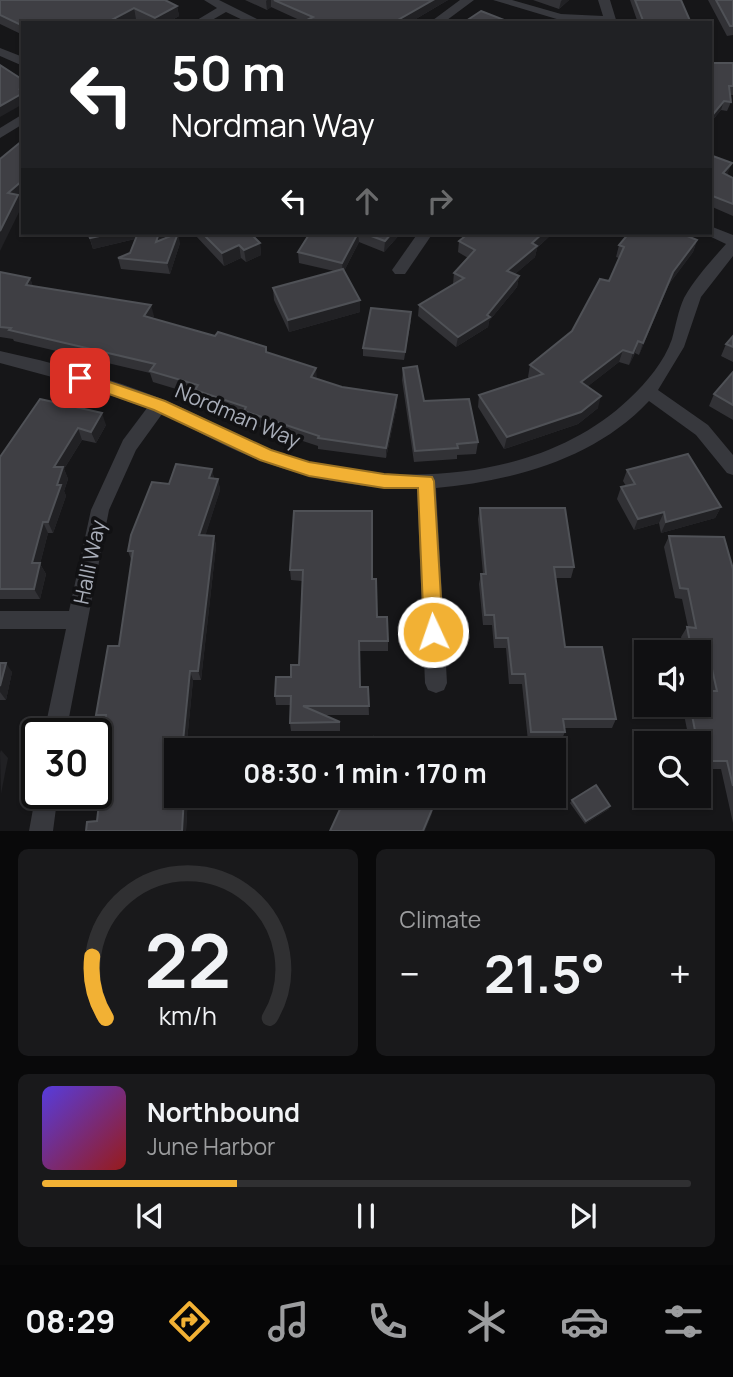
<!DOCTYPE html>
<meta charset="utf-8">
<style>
body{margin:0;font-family:Manrope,sans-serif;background:#19191b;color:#f1f3f6;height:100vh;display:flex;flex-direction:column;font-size:26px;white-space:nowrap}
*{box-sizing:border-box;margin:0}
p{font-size:23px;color:#9c9d9f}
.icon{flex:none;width:38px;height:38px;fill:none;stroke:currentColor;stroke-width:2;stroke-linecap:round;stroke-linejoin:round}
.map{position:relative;height:831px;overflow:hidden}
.sheet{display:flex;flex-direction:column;gap:18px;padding:18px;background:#09090a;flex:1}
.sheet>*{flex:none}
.top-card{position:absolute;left:21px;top:21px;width:691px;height:214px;border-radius:0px;box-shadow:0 2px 5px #0004,0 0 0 2px #303032;background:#202124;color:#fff;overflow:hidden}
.controls{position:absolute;left:634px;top:640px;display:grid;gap:14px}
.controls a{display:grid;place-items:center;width:77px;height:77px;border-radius:0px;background:#101012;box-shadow:0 2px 5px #0004,0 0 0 2px #303032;font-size:35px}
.speed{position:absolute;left:21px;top:718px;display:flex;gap:14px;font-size:35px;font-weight:700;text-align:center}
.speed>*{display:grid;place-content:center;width:91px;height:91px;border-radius:50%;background:#101012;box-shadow:0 2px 5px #0004,0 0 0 2px #303032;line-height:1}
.speed .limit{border:4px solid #111;border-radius:10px;background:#fff;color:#111}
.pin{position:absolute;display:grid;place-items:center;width:60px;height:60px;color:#fff;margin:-30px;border-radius:14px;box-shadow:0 4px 10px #0006}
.me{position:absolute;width:77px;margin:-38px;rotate:357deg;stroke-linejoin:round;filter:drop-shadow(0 0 5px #0008)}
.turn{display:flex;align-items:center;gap:24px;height:147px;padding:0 35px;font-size:32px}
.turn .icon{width:91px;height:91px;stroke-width:2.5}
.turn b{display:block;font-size:49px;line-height:60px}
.lanes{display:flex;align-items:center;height:66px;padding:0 35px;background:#0003;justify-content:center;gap:35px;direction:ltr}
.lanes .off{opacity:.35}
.big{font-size:52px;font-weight:700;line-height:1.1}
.sheet .tile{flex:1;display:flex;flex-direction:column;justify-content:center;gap:10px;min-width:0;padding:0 24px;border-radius:10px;background:#19191b}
.sheet .dial{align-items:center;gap:0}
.dial svg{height:182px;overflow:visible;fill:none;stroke:#303032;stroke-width:7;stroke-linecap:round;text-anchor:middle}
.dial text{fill:#f1f3f6;stroke:none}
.song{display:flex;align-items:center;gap:21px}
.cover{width:84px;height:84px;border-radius:10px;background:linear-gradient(135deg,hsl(250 70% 55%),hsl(0 70% 35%))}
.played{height:7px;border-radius:4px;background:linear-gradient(90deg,#f2b134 30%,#303032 30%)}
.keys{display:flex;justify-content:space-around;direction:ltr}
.heat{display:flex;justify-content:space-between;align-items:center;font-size:38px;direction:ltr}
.sheet .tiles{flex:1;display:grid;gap:18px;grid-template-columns:1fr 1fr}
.tile:last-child{grid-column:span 2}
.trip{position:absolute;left:164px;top:738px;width:402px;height:70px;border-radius:0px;background:#101012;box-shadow:0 2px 5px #0004,0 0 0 2px #303032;font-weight:700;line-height:70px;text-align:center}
.tabs{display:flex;height:112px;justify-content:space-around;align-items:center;background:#060607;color:#9c9d9f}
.tabs .icon{width:49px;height:49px}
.tabs .on{color:#f2b134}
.tabs b{font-size:32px;color:#f1f3f6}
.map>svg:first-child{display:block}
</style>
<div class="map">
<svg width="733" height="831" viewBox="0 0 733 831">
<rect width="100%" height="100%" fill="#161618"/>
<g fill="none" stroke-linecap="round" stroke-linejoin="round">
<g fill="#37383d" fill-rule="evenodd">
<polygon points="204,0 219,0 265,23 249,23 226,12 207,23 192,23 217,8"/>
<polygon points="460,0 474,0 443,23 429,23"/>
<polygon points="493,0 512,0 561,14 603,16 598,0 610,0 617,23 560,20"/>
<polygon points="0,48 23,57 23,66 0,56"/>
<polygon points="23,114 23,124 0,138 0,128"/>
<path d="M 710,226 L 733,235 L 733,256 L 701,297 L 684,347 L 658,390 L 708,425 L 733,455 L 733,475 L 727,473 L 696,435 L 649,401 C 595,459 512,481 436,488 L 447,683 L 444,690 L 436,693 L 428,690 L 425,683 L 417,489 C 359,489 302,478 249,456 C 219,444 191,427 162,414 L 136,450 L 109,510 L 66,733 L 44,733 L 66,629 L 0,629 L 0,611 L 69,611 L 91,510 L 123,440 L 147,408 L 78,384 L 0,363 L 0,351 C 55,363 110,378 162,399 C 208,418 250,445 298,459 C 405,489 545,479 629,399 C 647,382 664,362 672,339 C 676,325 678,311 684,298 C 695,278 711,261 726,244 L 705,234 L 710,233 Z"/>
<polygon points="418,233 433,233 405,274 395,274 392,270"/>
<polygon points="37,787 37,793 58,793 53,831 29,831"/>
</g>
</g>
<g fill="#323236">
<polygon points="0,0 177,6 179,16 167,23 144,23 136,19 128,23 23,23 23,35 0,24"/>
<polygon points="245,0 448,0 409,23 306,23 271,7 267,10"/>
<polygon points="533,0 569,0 559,9"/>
<polygon points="630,0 681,0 691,23 638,23"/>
<polygon points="708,0 733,0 733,35 727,36"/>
<polygon points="710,60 712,63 733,63 733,95 730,95 731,102 727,111 721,110 710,123"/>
<polygon points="710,155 728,173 726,175 733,178 733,216 710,206"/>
<polygon points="88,233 164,233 163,239 180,243 170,274 121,269 118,258 130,253 135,239 93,249"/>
<polygon points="195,233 250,233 260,243 261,255 246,262 241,258 224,266 196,236"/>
<polygon points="310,233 401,233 384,252 359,242 344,271 360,312 289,332 274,300 273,288 334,271 299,263 298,252"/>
<polygon points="465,233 553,233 537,248 535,257 515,274 519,276 517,287 489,321 488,327 456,347 418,316 419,305 453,284 454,273 468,258 458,252 459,241 464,237"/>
<polygon points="639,235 697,240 693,252 669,284 639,355 635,353 629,365 619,362 588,386 598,408 578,424 504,449 478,407 479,395 530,379 528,377 530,365 572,331 609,281 619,258 616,257 619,245"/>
<polygon points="0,272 30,278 33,287 154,316 152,318 266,352 317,379 342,387 397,395 397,405 386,458 318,449 318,446 245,422 244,416 197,400 196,395 153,382 150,373 14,341 13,339 0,337"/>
<polygon points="411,320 404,360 363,356 363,348"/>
<polygon points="733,336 733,362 721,356 726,344"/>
<polygon points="403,368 424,401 478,442 476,454 457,455 457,459 414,462 402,380"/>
<polygon points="733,372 733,420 709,406 714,394"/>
<polygon points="40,399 106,425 96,443 82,440 64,469 68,479 64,491 66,496 53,533 48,533 40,564 46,574 40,599 0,599 0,457"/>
<polygon points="212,469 214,479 218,479 220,490 205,536 214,536 216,546 201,680 193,680 186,751 177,751 177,796 188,796 186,831 97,821 103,766 99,759 104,724 101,724 96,715 119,646 132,562 128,551 169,484"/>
<polygon points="627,470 721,507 715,518 661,533 659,523 634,530 617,499 621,487 626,486 623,481"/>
<polygon points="480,508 574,567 571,578 555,578 565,647 616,719 612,728 564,728 565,732 561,741 528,741 522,684 509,684 506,648 494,648 492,625 483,625 479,584 481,574 483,574 478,519"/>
<polygon points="294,511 372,579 377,617 388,641 388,651 360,651 360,687 368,687 369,715 323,715 340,722 340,731 291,731 290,723 290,705 276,705 275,696 291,677 299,665 302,581 291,580 290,570"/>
<polygon points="669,536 733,569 733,823 721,769 698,769 698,744 690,744 682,705 698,705 709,691 701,656 698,656 698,653 685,653 681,637 687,627 688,627 682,599 675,598 664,547"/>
<polygon points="0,663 12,672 6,700 0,700"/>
<polygon points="572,800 609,809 585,824 570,803"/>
</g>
<g fill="#212124">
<polygon points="267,0 271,0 271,7 267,10 266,1"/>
<polygon points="433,0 448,0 409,23 398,23 398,20"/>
<polygon points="562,0 569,0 559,9 561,1"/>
<polygon points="177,6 179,16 167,23 156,23 155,18"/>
<polygon points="134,8 136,19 128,23 106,23"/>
<polygon points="23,87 23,104 0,117 0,106"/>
<polygon points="724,101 721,110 710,123 710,118"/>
<polygon points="732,163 728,173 719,183 723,173"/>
<polygon points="23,180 23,195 19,198 22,206 0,251 0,231 8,193"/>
<polygon points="113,233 142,233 143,237 93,249 90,238"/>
<polygon points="159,233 164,233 164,235 159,253 156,242"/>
<polygon points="178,233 180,243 170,274 167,263"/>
<polygon points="358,233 359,242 343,273 342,263"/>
<polygon points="392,233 401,233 384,252 385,241"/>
<polygon points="543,233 553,233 537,248 535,257 506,282 507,271 532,243"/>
<polygon points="697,240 693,252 669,284 639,355 643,343 673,272"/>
<polygon points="260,243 261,255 246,262 244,250"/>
<polygon points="239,245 241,258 224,266 222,253"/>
<polygon points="519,276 517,287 489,321 488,327 456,347 458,337 487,315"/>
<polygon points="30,278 34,289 26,285"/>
<polygon points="360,300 360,312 289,332 288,320"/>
<polygon points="151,305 154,316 147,327 144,316"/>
<polygon points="638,341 635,353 629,365 633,353"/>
<polygon points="623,350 619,362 578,394 581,382"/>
<polygon points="316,368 317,379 311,377"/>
<polygon points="397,395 397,405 386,458 386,448"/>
<polygon points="601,396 598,408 578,424 504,449 507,437"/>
<polygon points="102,413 106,425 96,443 91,432"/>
<polygon points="78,428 82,440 64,469 68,479 64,491 66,496 53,533 48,522 57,485 54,467"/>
<polygon points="212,469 214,480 209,478"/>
<polygon points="218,479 220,490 202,546 199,535"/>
<polygon points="721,507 715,518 661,533 666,522"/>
<polygon points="664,512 659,523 634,530 638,519"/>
<polygon points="43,522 48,533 40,564 46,574 40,599 34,589 32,563"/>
<polygon points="214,536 216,546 201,680 198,671"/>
<polygon points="6,663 12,672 6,700 0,692 0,686"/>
<polygon points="190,671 193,680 186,751 182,751"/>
<polygon points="1,750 8,758 1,794 0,753"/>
<polygon points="184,796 188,796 186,831 182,831"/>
<polygon points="610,806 609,809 585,824 586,821"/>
<polygon points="433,807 432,814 425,831 423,831"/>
</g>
<g fill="#3f3f44" stroke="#4f5156" stroke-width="2">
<polygon points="0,0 165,0 177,6 155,18 134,8 106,23 23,23 23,26 0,15"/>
<polygon points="274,0 433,0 398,20 404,23 317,23 309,19 313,17"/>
<polygon points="635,0 681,0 691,23 644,23"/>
<polygon points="716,0 733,0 733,26 730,26"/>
<polygon points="481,11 512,23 463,23"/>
<polygon points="710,60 712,63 733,63 733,86 729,86 731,102 724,101 710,118"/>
<polygon points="0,65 23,80 23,87 20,89 23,90 23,93 0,106"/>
<polygon points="23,140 23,180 8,193 18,195 0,231 0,159"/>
<polygon points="710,155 732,163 723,173 733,178 733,204 710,195"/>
<polygon points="88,233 113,233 90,238"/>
<polygon points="138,233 159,233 156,242 178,233 167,263 118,258 130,253"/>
<polygon points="202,233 250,233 260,243 244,250 239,245 222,253"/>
<polygon points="310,233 358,233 342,263 298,252"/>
<polygon points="363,233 392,233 385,241"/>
<polygon points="469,233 543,233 532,243 537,246 507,271 519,276 487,315 490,317 458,337 419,305 464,278 454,273 475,250 459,241"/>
<polygon points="629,233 633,233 639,235 641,233 680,233 697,240 673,272 643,343 638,341 633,353 623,350 581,382 601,396 581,412 507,437 479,395 543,374 530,365 572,331 600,279 609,281 624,247 619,245"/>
<polygon points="343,269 360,300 288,320 273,288"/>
<polygon points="0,272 30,278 26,285 151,305 144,316 215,336 218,332 266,347 266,352 316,368 311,377 342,387 397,395 386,448 318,438 319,436 244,411 246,407 195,390 198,385 150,371 155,364 9,330 11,328 0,327"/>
<polygon points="371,308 411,312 405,352 363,348"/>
<polygon points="733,336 733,347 726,344"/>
<polygon points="417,366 424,401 469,399 478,442 457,444 458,448 415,451 403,368"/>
<polygon points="733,372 733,405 714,394"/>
<polygon points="40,399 102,413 91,432 78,428 54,467 63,467 57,485 61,485 48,522 43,522 32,563 40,563 34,589 0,589 0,457"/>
<polygon points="688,454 721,507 666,522 664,512 638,519 621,487 635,484 627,470"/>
<polygon points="176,464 212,469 209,478 218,479 199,535 214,536 198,671 190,671 182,751 177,751 177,796 184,796 182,831 86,831 87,822 97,821 104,759 99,759 106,715 96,715 108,646 119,646 133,551 128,551 131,535 152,482 169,484"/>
<polygon points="480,508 565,508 574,567 554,567 565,647 602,647 616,719 563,719 565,732 531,732 525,674 512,674 508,638 496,638 494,615 485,615 481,574 486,574"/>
<polygon points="294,511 372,511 372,579 376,579 377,617 387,617 388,641 359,641 360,687 368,687 369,706 303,706 340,722 290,723 291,696 275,696 276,677 291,677 291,665 299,665 303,570 290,570"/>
<polygon points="669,536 724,537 733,569 733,786 727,761 701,761 690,705 698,705 698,691 717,691 707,647 691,647 687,627 696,628 688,589 680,588"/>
<polygon points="0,663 6,663 0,686"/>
<polygon points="374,737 401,750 400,751 368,751"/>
<polygon points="596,785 610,806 586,821 572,800"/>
<polygon points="346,796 411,796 433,807 423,831 330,831"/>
</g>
<polygon fill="#f2b134" stroke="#9d7322" stroke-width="2" points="80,372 165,401 271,450 309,462 384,474 432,477 434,481 443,632 440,639 433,641 427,639 424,632 418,488 384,488 309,476 260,460 154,410 75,382 72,378 75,374"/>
<g text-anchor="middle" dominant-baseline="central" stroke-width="7" stroke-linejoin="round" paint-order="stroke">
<g font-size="21" fill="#a8adb8" stroke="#111113">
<text transform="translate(238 415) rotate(23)">Nordman Way</text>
<text transform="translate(89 562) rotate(-78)">Halli Way</text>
</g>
</g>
</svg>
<div class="controls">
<a><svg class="icon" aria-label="sound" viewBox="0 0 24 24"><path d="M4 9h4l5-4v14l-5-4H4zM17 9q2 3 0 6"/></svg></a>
<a><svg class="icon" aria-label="search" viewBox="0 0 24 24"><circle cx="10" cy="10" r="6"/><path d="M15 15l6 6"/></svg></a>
</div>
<div class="speed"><div class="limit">30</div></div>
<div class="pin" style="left:80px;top:378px;background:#d93025"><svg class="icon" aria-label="arrive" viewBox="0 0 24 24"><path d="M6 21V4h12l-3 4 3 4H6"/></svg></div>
<svg class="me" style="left:433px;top:632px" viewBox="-20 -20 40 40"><circle r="17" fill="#f2b134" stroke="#fff" stroke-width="3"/><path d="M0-11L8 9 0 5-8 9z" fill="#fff"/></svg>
<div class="trip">08:30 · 1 min · 170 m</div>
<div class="top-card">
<div class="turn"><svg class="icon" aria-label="left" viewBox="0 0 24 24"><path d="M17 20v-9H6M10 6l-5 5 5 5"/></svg><div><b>50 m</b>Nordman Way</div></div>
<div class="lanes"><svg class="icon" aria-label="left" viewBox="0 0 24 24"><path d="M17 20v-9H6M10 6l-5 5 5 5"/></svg><svg class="icon off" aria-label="ahead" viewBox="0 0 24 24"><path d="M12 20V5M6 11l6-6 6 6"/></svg><svg class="icon off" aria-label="right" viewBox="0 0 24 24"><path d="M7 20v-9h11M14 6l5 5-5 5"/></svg></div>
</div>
</div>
<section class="sheet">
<div class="tiles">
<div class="tile dial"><svg viewBox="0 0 100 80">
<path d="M14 69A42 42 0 1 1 86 69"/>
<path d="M14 69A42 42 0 0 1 8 42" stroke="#f2b134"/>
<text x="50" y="56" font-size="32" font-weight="700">22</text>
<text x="50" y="72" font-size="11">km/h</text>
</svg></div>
<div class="tile"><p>Climate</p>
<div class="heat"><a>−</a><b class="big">21.5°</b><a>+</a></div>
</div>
<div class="tile">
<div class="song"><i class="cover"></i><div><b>Northbound</b><p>June Harbor</p></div></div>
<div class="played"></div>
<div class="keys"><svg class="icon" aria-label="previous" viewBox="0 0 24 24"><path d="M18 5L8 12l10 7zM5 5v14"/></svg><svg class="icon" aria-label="pause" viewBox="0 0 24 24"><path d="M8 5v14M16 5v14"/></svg><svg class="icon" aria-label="next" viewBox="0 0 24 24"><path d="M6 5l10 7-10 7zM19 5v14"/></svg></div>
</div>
</div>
</section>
<nav class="tabs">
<b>08:29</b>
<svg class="icon on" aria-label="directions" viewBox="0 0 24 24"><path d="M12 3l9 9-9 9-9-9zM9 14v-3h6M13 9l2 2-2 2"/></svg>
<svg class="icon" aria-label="music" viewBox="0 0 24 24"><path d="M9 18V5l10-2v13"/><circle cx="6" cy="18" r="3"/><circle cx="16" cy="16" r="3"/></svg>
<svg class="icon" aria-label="phone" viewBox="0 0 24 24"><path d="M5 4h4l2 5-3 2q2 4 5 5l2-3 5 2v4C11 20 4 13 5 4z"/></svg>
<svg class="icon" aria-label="climate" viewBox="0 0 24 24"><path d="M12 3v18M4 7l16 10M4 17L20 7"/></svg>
<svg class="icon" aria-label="car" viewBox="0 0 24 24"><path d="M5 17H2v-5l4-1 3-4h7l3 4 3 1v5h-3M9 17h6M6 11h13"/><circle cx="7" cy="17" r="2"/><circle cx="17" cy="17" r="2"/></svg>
<svg class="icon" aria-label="filters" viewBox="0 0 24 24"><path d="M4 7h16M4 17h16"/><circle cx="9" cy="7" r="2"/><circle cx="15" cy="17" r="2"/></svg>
</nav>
